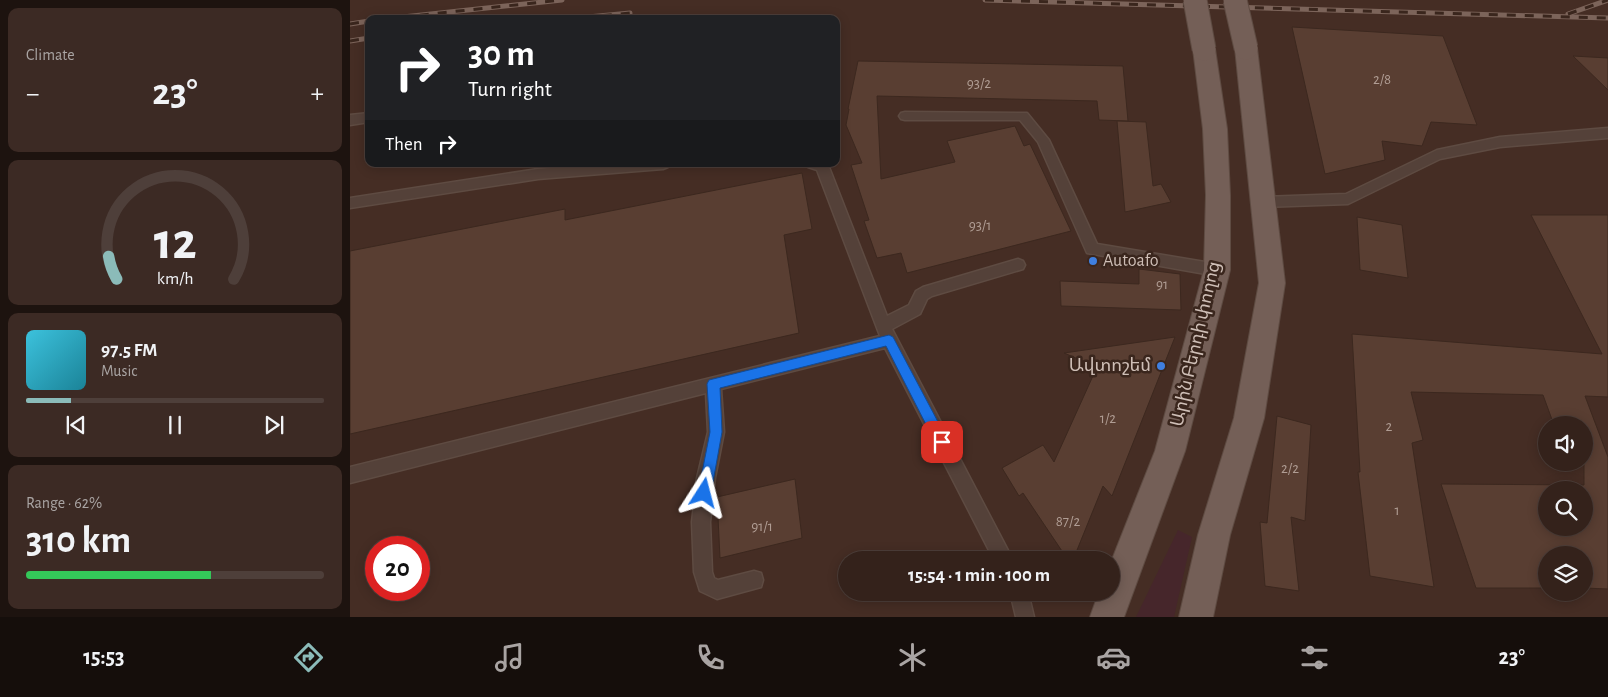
<!DOCTYPE html>
<meta charset="utf-8">
<style>
body{margin:0;font-family:"Alegreya Sans","Noto Sans Armenian",sans-serif;background:#3c2a24;color:#f1f3f6;height:100vh;display:flex;flex-direction:column;font-size:19px;white-space:nowrap}
*{box-sizing:border-box;margin:0}
p{font-size:16px;color:#a9a4a3}
.icon{flex:none;width:28px;height:28px;fill:none;stroke:currentColor;stroke-width:2;stroke-linecap:round;stroke-linejoin:round}
.map{position:relative;flex:1;overflow:hidden}
.panel{display:flex;flex-direction:column;gap:8px;padding:8px;background:#1d130f;width:350px}
.panel>*{flex:none}
.guide{position:absolute;left:15px;top:15px;width:475px;height:152px;border-radius:10px;box-shadow:0 2px 12px #0003,0 0 0 1px #4e3f3a;background:#202124;color:#fff;overflow:hidden}
.controls{position:absolute;left:1188px;top:416px;display:grid;gap:10px}
.controls a{display:grid;place-items:center;width:55px;height:55px;border-radius:50%;background:#34221b;box-shadow:0 2px 12px #0003,0 0 0 1px #4e3f3a;font-size:25px}
.speed{position:absolute;left:15px;top:536px;display:flex;gap:10px;font-size:25px;font-weight:700;text-align:center}
.speed>*{display:grid;place-content:center;width:65px;height:65px;border-radius:50%;background:#34221b;box-shadow:0 2px 12px #0003,0 0 0 1px #4e3f3a;line-height:1}
.speed .limit{border:8px solid #d22;background:#fff;color:#111}
.pin{position:absolute;display:grid;place-items:center;width:42px;height:42px;color:#fff;margin:-21px;border-radius:10px;box-shadow:0 2px 8px #0006}
.me{position:absolute;width:55px;margin:-28px;rotate:9deg;stroke-linejoin:round;filter:drop-shadow(0 0 4px #0008)}
.turn{display:flex;align-items:center;gap:18px;height:105px;padding:0 20px;font-size:22px}
.turn .icon{width:65px;height:65px;stroke-width:2.5}
.turn b{display:block;font-size:35px;line-height:42px}
.then{display:flex;align-items:center;height:48px;padding:0 20px;background:#0003;gap:10px;font-size:19px}
.big{font-size:38px;font-weight:600;line-height:1.1}
.panel .tile{flex:1;display:flex;flex-direction:column;justify-content:center;gap:8px;min-width:0;padding:0 18px;border-radius:10px;background:#3c2a24}
.panel .dial{align-items:center;gap:0}
.dial svg{height:130px;overflow:visible;fill:none;stroke:#4e3f3a;stroke-width:7;stroke-linecap:round;text-anchor:middle}
.dial text{fill:#f1f3f6;stroke:none}
.song{display:flex;align-items:center;gap:15px}
.cover{width:60px;height:60px;border-radius:8px;background:linear-gradient(135deg,hsl(190 70% 55%),hsl(190 70% 35%))}
.played{height:5px;border-radius:2px;background:linear-gradient(90deg,#8bbbb9 15%,#4e3f3a 15%)}
.keys{display:flex;justify-content:space-around;direction:ltr}
.heat{display:flex;justify-content:space-between;align-items:center;font-size:28px;direction:ltr}
.charge{height:8px;border-radius:4px;background:linear-gradient(90deg,#34c759 62%,#4e3f3a 0)}
.trip{position:absolute;left:488px;top:551px;width:282px;height:50px;border-radius:25px;background:#34221b;box-shadow:0 2px 12px #0003,0 0 0 1px #4e3f3a;font-weight:600;line-height:50px;text-align:center}
.dock{display:flex;height:80px;justify-content:space-around;align-items:center;background:#150e0b;color:#a9a4a3}
.dock .icon{width:35px;height:35px}
.dock .selected{color:#8bbbb9}
.dock b{font-size:22px;color:#f1f3f6}
main{display:flex;flex:1;min-height:0}
.map>svg:first-child{display:block}
</style>
<main>
<section class="panel">
<div class="tile"><p>Climate</p>
<div class="heat"><a>−</a><b class="big">23°</b><a>+</a></div>
</div>
<div class="tile dial"><svg viewBox="0 0 100 80">
<path d="M14 69A42 42 0 1 1 86 69"/>
<path d="M14 69A42 42 0 0 1 9 55" stroke="#8bbbb9"/>
<text x="50" y="56" font-size="32" font-weight="700">12</text>
<text x="50" y="72" font-size="11">km/h</text>
</svg></div>
<div class="tile">
<div class="song"><i class="cover"></i><div><b>97.5 FM</b><p>Music</p></div></div>
<div class="played"></div>
<div class="keys"><svg class="icon" aria-label="previous" viewBox="0 0 24 24"><path d="M18 5L8 12l10 7zM5 5v14"/></svg><svg class="icon" aria-label="pause" viewBox="0 0 24 24"><path d="M8 5v14M16 5v14"/></svg><svg class="icon" aria-label="next" viewBox="0 0 24 24"><path d="M6 5l10 7-10 7zM19 5v14"/></svg></div>
</div>
<div class="tile"><p>Range · 62%</p><b class="big">310 km</b><div class="charge"></div></div>
</section>
<div class="map">
<svg width="1258" height="617" viewBox="0 0 1258 617">
<rect width="100%" height="100%" fill="#452d24"/>
<polygon fill="#46262b" points="828,530 842,537 824,617 786,617"/>
<g fill="#593e32" stroke="#3c281f" fill-rule="evenodd">
<polygon points="942,27 1093,36 1127,125 1081,122 1072,146 1032,141 1035,160 975,174"/>
<polygon points="1223,56 1258,58 1258,90"/>
<polygon points="508,61 773,66 778,121 749,120 747,101 527,96 531,179 605,162 597,141 665,126 674,146 680,144 721,231 557,273 551,253 527,258 514,221 519,220 501,165 512,163 496,125 499,109 498,109"/>
<polygon points="767,121 796,122 803,186 811,184 821,202 775,212"/>
<polygon points="452,173 462,229 434,235 449,333 0,434 0,251 215,209 215,220"/>
<path d="M 1181,215 L 1258,215 L 1258,397 L 1235,396 L 1258,457 L 1258,589 L 1234,588 L 1234,555 L 1196,555 L 1196,588 L 1126,588 L 1091,484 L 1234,485 L 1234,425 L 1204,425 L 1193,395 L 1061,392 L 1073,440 L 1062,443 L 1084,587 L 1020,576 L 1008,472 L 1010,472 L 1002,334 L 1252,354 ZM 1196,490 L 1234,490 L 1234,528 L 1196,528 Z"/>
<polygon points="1007,217 1052,225 1058,278 1010,270"/>
<polygon points="789,269 830,274 831,310 711,306 710,281 789,284"/>
<polygon points="825,337 762,496 753,486 723,560 718,560 673,493 669,496 652,468 693,445 704,462 747,367 714,353"/>
<polygon points="927,416 961,425 955,521 941,517 949,591 915,586 910,522 917,523"/>
<polygon points="445,479 452,538 370,558 367,497"/>
</g>
<g fill="none" stroke-linecap="round" stroke-linejoin="round">
<defs>
<g id="lane">
<polygon points="555,112 677,113 699,140 747,244 867,264 872,266 874,270 872,274 867,276 737,253 688,142 670,120 555,120 551,119 549,116 551,113"/>
<polygon points="19,113 19,122 0,125 0,115"/>
<polygon points="1258,128 1258,138 1150,147 1090,159 998,204 912,207 907,206 905,202 907,198 912,197 996,194 1087,150 1150,137"/>
<polygon points="254,164 320,164 318,167 313,169 188,179 0,208 0,198 188,169"/>
<polygon points="457,164 477,164 479,167 537,316 559,305 566,291 573,287 668,259 673,261 675,265 673,269 582,296 577,299 570,314 542,329 663,560 644,560 535,348 371,389 374,432 365,478 360,522 362,572 364,578 368,580 404,571 411,573 413,580 411,587 367,599 350,591 344,572 342,522 347,478 358,432 356,393 0,483 0,467 530,336 467,170 458,167"/>
<polygon points="660,592 678,592 684,617 666,617"/>
</g>
<g id="primary">
<polygon points="896,41 904,43 907,48 935,283 914,418 880,535 863,617 829,617 848,535 884,418 909,283 885,48 888,43"/>
<polygon points="854,42 862,44 865,49 877,129 880,195 880,270 835,451 774,617 740,617 749,592 761,592 761,562 805,451 854,270 856,195 853,129 843,49 846,44"/>
</g>
</defs>
<use href="#lane" stroke="#5e4b42" stroke-width="3"/>
<use href="#primary" stroke="#5e4b42" stroke-width="2"/>
<use href="#lane" fill="#544139" fill-rule="evenodd"/>
<use href="#primary" fill="#745f57" fill-rule="evenodd"/>
<defs>
<g id="rail">
<polyline points="635,0 1258,18"/>
<polyline points="1218,14 1258,0"/>
<polyline points="34,19 212,0"/>
<polyline points="217,19 280,13"/>
<polyline points="0,24 19,21"/>
<polyline points="0,41 19,38"/>
</g>
</defs>
<use href="#rail" stroke="#7c645a" stroke-width="5"/>
<use href="#rail" stroke="#3a261d" stroke-width="3" stroke-dasharray="9" stroke-linecap="butt"/>
<defs>
<g id="primary-bridge">
<polyline points="845,0 854,49"/>
<polyline points="885,0 896,48"/>
</g>
</defs>
<use href="#primary-bridge" stroke="#5e4b42" stroke-width="25" stroke-linecap="butt"/>
<use href="#primary-bridge" stroke="#745f57" stroke-width="23"/>
</g>
<polygon fill="#1a73e8" stroke="#114b97" points="539,335 543,337 596,437 598,442 596,446 592,448 587,446 536,346 370,388 372,432 361,493 359,497 354,499 349,497 348,493 360,432 357,384 359,380"/>
<g fill="#3f7fe0" stroke="#3a261d" stroke-width="2">
<circle cx="743" cy="261" r="5"/>
<circle cx="811" cy="366" r="5"/>
</g>
<g text-anchor="middle" dominant-baseline="central" stroke-width="5" stroke-linejoin="round" paint-order="stroke">
<g font-size="15" fill="#b09d94">
<text x="1032" y="79">2/8</text>
<text x="629" y="83">93/2</text>
<text x="630" y="225">93/1</text>
<text x="812" y="284">91</text>
<text x="758" y="418">1/2</text>
<text x="1039" y="426">2</text>
<text x="940" y="468">2/2</text>
<text x="1047" y="510">1</text>
<text x="718" y="521">87/2</text>
<text x="412" y="526">91/1</text>
</g>
<g font-size="18" fill="#cebeb6" stroke="#3a261d" text-anchor="start">
<text x="753" y="261">Autoafo</text>
<text x="801" y="366" text-anchor="end">Ավտոշեմ</text>
</g>
<g font-size="18" fill="#cebeb6" stroke="#3a261d">
<text transform="translate(846 344) rotate(-77)">Արին Բերդի փողոց</text>
</g>
</g>
</svg>
<div class="controls">
<a><svg class="icon" aria-label="sound" viewBox="0 0 24 24"><path d="M4 9h4l5-4v14l-5-4H4zM17 9q2 3 0 6"/></svg></a>
<a><svg class="icon" aria-label="search" viewBox="0 0 24 24"><circle cx="10" cy="10" r="6"/><path d="M15 15l6 6"/></svg></a>
<a><svg class="icon" aria-label="layers" viewBox="0 0 24 24"><path d="M12 4l9 5-9 5-9-5zM3 14l9 5 9-5"/></svg></a>
</div>
<div class="speed"><div class="limit">20</div></div>
<div class="pin" style="left:592px;top:442px;background:#d93025"><svg class="icon" aria-label="arrive" viewBox="0 0 24 24"><path d="M6 21V4h12l-3 4 3 4H6"/></svg></div>
<svg class="me" style="left:354px;top:493px" viewBox="-20 -20 40 40"><path d="M0-17L14 15 0 8-14 15z" fill="#1a73e8" stroke="#fff" stroke-width="4"/></svg>
<div class="trip">15:54 · 1 min · 100 m</div>
<div class="guide">
<div class="turn"><svg class="icon" aria-label="right" viewBox="0 0 24 24"><path d="M7 20v-9h11M14 6l5 5-5 5"/></svg><div><b>30 m</b>Turn right</div></div>
<div class="then">Then<svg class="icon" aria-label="right" viewBox="0 0 24 24"><path d="M7 20v-9h11M14 6l5 5-5 5"/></svg></div>
</div>
</div>
</main>
<nav class="dock">
<b>15:53</b>
<svg class="icon selected" aria-label="directions" viewBox="0 0 24 24"><path d="M12 3l9 9-9 9-9-9zM9 14v-3h6M13 9l2 2-2 2"/></svg>
<svg class="icon" aria-label="music" viewBox="0 0 24 24"><path d="M9 18V5l10-2v13"/><circle cx="6" cy="18" r="3"/><circle cx="16" cy="16" r="3"/></svg>
<svg class="icon" aria-label="phone" viewBox="0 0 24 24"><path d="M5 4h4l2 5-3 2q2 4 5 5l2-3 5 2v4C11 20 4 13 5 4z"/></svg>
<svg class="icon" aria-label="climate" viewBox="0 0 24 24"><path d="M12 3v18M4 7l16 10M4 17L20 7"/></svg>
<svg class="icon" aria-label="car" viewBox="0 0 24 24"><path d="M5 17H2v-5l4-1 3-4h7l3 4 3 1v5h-3M9 17h6M6 11h13"/><circle cx="7" cy="17" r="2"/><circle cx="17" cy="17" r="2"/></svg>
<svg class="icon" aria-label="filters" viewBox="0 0 24 24"><path d="M4 7h16M4 17h16"/><circle cx="9" cy="7" r="2"/><circle cx="15" cy="17" r="2"/></svg>
<b>23°</b>
</nav>
